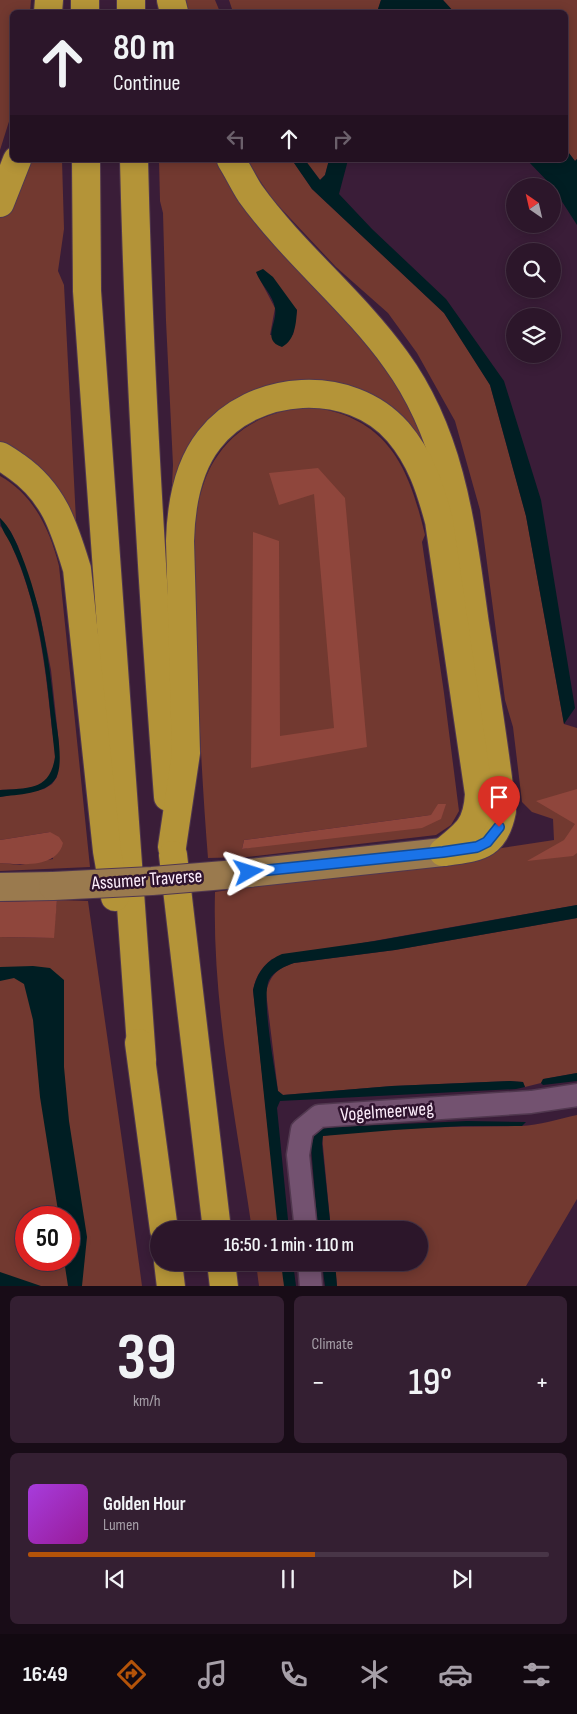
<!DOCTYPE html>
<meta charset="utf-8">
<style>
body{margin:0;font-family:"Sofia Sans Condensed",sans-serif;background:#341f32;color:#f1f3f6;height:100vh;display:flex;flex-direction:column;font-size:19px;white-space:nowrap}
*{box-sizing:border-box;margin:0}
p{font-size:16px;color:#a69fa8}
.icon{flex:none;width:28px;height:28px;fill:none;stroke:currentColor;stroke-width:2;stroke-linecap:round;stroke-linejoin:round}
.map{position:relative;height:1286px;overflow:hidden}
.side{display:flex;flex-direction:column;gap:10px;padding:10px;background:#180c17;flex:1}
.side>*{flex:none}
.hud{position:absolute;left:10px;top:10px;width:558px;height:152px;border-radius:8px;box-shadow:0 2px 12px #0003,0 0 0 1px #483547;background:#2c162a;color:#f1f3f6;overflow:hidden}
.needle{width:32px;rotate:326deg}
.buttons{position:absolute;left:506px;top:178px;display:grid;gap:10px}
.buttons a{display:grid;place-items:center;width:55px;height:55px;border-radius:50%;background:#2c162a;box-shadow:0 2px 12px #0003,0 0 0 1px #483547;font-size:25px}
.speed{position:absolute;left:15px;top:1206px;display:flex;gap:10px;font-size:25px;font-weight:700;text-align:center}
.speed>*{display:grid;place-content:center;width:65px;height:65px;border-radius:50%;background:#2c162a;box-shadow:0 2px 12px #0003,0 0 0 1px #483547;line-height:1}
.speed .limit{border:8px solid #d22;background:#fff;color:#111}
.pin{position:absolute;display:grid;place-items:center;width:42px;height:42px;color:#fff;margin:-51px -21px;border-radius:50% 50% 50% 0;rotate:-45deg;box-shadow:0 0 5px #0007}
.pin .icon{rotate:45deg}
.me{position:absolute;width:55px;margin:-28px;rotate:84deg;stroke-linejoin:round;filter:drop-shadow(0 0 4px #0008)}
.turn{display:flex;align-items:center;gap:18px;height:105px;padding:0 20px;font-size:22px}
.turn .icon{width:65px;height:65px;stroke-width:2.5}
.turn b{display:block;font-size:35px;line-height:42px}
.lanes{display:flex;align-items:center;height:48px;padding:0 20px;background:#0003;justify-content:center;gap:25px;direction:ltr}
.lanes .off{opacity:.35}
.big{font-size:38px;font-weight:600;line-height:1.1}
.side .tile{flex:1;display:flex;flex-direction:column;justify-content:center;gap:8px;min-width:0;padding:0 18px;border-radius:8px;background:#341f32}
.side .dial{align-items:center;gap:0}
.dial b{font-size:65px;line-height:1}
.song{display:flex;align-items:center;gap:15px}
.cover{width:60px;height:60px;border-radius:8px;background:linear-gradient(135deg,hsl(280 70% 55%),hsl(300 70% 35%))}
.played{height:5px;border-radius:2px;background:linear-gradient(90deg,#b45309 55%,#483547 55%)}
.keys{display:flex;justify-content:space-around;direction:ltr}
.heat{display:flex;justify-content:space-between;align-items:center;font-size:28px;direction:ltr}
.side .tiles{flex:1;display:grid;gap:10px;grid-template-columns:1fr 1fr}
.tile:last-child{grid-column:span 2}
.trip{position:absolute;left:150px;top:1221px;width:278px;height:50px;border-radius:25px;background:#2c162a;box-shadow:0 2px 12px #0003,0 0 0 1px #483547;font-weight:600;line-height:50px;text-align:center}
.menu{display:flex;height:80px;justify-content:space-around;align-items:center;background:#120911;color:#a69fa8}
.menu .icon{width:35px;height:35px}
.menu .active{color:#b45309}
.menu b{font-size:22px;color:#f1f3f6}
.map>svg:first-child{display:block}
</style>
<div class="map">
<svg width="577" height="1287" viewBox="0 0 577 1287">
<rect width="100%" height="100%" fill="#3a1d38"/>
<g fill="#723930" fill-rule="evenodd">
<polygon points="0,0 31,0 30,12 12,12 12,112 0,150"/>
<polygon points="183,0 215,0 220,12 186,12"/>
<polygon points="229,0 381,0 377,12 233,12"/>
<polygon points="443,0 577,0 577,159 575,161 565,148 565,12 454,12"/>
<polygon points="27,160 62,160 64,229 58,271 64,285 77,540 0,445 0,218 14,192"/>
<path d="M 159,160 L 218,160 L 402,381 L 435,464 L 416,435 L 271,387 L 171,505 L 173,465 L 166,321 L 163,213 L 160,201 ZM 256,272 L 297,310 L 293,335 L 270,335 L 275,308 Z"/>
<path d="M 246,160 L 292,160 L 312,189 L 444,313 L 490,385 L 526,516 L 564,724 L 577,728 L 577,905 L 272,959 C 261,968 256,976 253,990 L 279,1230 L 252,1230 C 236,1118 212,1005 215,892 L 554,840 L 553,819 L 532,812 L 522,802 L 513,727 L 505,700 L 480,510 L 455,421 L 417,353 L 388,313 L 336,267 L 273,200 Z"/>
<polygon points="305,160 329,160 325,175 320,180"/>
<path d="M 312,407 C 388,418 409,467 425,535 L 422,542 L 444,693 L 459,811 L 451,825 L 436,835 L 247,857 L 208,858 C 203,796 200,735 197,673 C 194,613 182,513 214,461 C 236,425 272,409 312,407 ZM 431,815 L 242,849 L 244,840 Z"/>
<path d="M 0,476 C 34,495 50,530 59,566 L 90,867 L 0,871 L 0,863 L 20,865 L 53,859 L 50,832 L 0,840 L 0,797 L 44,789 L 52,784 L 57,777 L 59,744 L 51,670 L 39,609 L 18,546 L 11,532 L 0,518 Z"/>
<path d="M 0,526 C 8,534 12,546 16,556 C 38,608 45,664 51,720 C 52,737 60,761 50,776 C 40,791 16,789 0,790 Z"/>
<path d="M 57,900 L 88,901 C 106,1030 125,1158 142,1286 L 0,1287 L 0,937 L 53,938 ZM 26,1218 L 69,1218 L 69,1260 L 26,1260 Z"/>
<path d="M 577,918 L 577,1073 L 544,1079 L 541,1083 L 525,1087 L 523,1082 L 510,1081 L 392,1086 L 283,1095 L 278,1091 L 266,992 C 271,974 277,969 294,963 L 395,950 Z"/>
<path d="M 577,1115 L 577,1199 L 526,1286 L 337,1286 L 335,1263 L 419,1262 L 419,1230 L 331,1230 L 322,1136 C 387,1126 455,1127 521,1126 C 539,1125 559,1119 577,1115 Z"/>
<polygon points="256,1263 282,1263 285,1286 259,1286"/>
</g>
<g fill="#8f463c">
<polygon points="318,468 345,498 367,747 251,768 253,532 279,541 280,736 334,728 314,494 279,505 269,473"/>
<polygon points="577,789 577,853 573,856 527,861 564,840 575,824 536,801"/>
<polygon points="438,804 446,804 441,819 422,828 242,849 244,840 431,815"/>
<path d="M 50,832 L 59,837 L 63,843 C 57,868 21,865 0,863 L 0,840 Z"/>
<polygon points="57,900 54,938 0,937 0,902"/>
</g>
<g fill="#001e23">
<polygon points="381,0 443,0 454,12 377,12"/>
<polygon points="565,148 575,161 577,159 577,225 552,186 527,160 565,160"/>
<polygon points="292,160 305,160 320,180 325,175 329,160 348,160 339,194 372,229 446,299 504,381 541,500 575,708 564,724 526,516 490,385 444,313 312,189"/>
<path d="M 263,269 L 273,277 L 297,310 C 296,324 295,340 282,347 C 261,340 278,323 275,308 C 273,295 261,285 256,272 Z"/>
<path d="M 0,518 C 10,527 16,542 21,554 C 42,606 49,659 55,714 C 57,730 64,764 56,778 C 46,795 17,794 0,797 L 0,790 C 28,788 50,791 55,757 C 49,704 46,650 31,599 C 26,582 21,565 13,549 C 9,538 0,530 0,518 Z"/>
<path d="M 577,905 L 577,918 L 395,950 L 294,963 C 285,966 274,971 269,980 C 261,997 275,1070 278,1091 L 283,1095 L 392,1086 L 510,1081 L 523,1082 L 525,1087 L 516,1089 L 280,1101 L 277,1108 L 289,1230 L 278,1230 L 253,990 C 257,972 266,961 282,954 L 375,941 Z"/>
<polygon points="33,966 50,968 64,980 64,1067 69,1121 87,1237 82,1286 68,1286 64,1260 69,1260 69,1218 59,1217 40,1097 33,1020 24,984 14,978 0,981 0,967"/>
<polygon points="577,1073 577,1081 543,1085 541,1083 543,1079"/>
<polygon points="467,1121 526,1122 522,1126 462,1126 394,1130 323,1136 322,1144 331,1230 318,1230 311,1147 315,1133 321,1129 336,1127"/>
<polygon points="281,1263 293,1263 296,1286 284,1286"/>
<polygon points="322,1263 335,1263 337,1286 325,1286"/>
<polygon points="0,1272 41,1286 0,1286"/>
</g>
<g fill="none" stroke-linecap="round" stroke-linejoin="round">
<defs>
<g id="minor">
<polyline points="306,1230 298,1155 302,1130 319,1116 531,1102 577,1095"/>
<polyline points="309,1262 311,1287"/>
</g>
<g id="major">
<polyline points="249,873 443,852"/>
<polyline points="0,887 53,886"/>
</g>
<g id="highway">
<polyline points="85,0 85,12"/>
<polyline points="131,0 131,12"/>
<polyline points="171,0 174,12"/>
<polyline points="48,12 49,0"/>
<polyline points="86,160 87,291 142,1060"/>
<path d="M 134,160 C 139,373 152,585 168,797"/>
<path d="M 231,160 C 238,171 243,182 250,193 C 293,253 353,300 396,360 C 453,438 462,532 475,624 C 485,686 495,748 502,811 C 495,848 477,847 445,852"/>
<polyline points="0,203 17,160"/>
<path d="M 0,456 C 6,459 11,463 17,467 C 54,493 64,527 77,569 L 107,851 L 115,897"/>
<path d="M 172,847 L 186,753 L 180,541 C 181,506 187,468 209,440 C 253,383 350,377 398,432 C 421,459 430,488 439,521 L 479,794 C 477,826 467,833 443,852"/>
<polyline points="173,855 217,1230"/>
<polyline points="139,1043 164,1230"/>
<polyline points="168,1262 171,1287"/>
<polyline points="221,1262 224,1287"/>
</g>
</defs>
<use href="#minor" stroke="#51384f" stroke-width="25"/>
<use href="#major" stroke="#51384f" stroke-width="30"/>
<use href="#highway" stroke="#51384f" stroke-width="30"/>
<use href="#minor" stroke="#735270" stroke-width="22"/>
<use href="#major" stroke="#9a7a4e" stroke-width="28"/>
<use href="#highway" stroke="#b49438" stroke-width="28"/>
<defs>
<polyline id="major-bridge" points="53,886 152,881 249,873"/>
</defs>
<use href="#major-bridge" stroke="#51384f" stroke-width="30" stroke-linecap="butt"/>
<use href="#major-bridge" stroke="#9a7a4e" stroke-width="28"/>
</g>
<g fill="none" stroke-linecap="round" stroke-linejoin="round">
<defs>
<polyline id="route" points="249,872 443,852 477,847 487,842 499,827"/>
</defs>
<use href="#route" stroke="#114b97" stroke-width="12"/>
<use href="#route" stroke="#1a73e8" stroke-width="9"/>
</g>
<g text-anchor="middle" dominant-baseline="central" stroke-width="5" stroke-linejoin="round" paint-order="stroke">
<g font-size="19" fill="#fdedfb" stroke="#2f132e">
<text transform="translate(147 880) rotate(-4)">Assumer Traverse</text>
<text transform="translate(387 1112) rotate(-4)">Vogelmeerweg</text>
</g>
</g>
</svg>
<div class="buttons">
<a><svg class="needle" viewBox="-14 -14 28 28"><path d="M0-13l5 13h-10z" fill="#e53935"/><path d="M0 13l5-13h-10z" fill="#a69fa8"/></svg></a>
<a><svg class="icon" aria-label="search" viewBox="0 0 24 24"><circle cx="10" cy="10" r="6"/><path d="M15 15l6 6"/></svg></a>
<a><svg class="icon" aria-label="layers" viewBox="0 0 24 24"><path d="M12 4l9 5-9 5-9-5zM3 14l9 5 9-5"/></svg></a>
</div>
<div class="speed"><div class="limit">50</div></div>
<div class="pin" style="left:499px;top:827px;background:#d93025"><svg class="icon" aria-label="arrive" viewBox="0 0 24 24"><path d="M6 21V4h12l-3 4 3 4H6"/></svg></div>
<svg class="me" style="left:249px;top:872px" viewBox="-20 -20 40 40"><path d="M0-17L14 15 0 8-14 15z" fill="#1a73e8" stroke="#fff" stroke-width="4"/></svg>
<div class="trip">16:50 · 1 min · 110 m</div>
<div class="hud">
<div class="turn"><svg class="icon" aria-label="ahead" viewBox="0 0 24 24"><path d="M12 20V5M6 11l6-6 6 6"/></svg><div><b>80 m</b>Continue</div></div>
<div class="lanes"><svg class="icon off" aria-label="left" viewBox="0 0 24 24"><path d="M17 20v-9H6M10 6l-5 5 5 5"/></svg><svg class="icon" aria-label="ahead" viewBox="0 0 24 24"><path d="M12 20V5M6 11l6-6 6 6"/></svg><svg class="icon off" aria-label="right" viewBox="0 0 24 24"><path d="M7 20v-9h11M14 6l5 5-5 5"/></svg></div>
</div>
</div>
<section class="side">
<div class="tiles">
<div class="tile dial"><b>39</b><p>km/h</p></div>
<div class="tile"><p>Climate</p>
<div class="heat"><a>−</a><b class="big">19°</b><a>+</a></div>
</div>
<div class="tile">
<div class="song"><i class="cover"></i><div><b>Golden Hour</b><p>Lumen</p></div></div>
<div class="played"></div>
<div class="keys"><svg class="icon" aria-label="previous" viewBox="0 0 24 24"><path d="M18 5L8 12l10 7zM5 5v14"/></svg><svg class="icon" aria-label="pause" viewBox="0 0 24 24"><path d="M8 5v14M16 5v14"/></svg><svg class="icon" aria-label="next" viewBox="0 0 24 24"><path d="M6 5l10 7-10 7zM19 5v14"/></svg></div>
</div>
</div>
</section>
<nav class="menu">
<b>16:49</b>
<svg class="icon active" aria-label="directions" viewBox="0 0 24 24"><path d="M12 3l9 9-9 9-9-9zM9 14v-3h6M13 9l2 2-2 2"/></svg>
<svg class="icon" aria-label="music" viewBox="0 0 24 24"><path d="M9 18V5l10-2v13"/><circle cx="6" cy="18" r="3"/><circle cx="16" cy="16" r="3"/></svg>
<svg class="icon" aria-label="phone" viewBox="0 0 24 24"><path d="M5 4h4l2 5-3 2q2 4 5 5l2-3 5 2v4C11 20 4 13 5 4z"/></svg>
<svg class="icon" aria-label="climate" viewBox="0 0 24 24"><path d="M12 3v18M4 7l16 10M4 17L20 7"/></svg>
<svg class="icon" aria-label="car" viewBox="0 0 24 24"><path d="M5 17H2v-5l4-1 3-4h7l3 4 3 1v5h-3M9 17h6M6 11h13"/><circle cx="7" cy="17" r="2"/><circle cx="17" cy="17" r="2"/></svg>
<svg class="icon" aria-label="filters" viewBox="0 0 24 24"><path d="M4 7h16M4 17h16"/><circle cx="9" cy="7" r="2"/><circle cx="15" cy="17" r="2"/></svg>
</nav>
